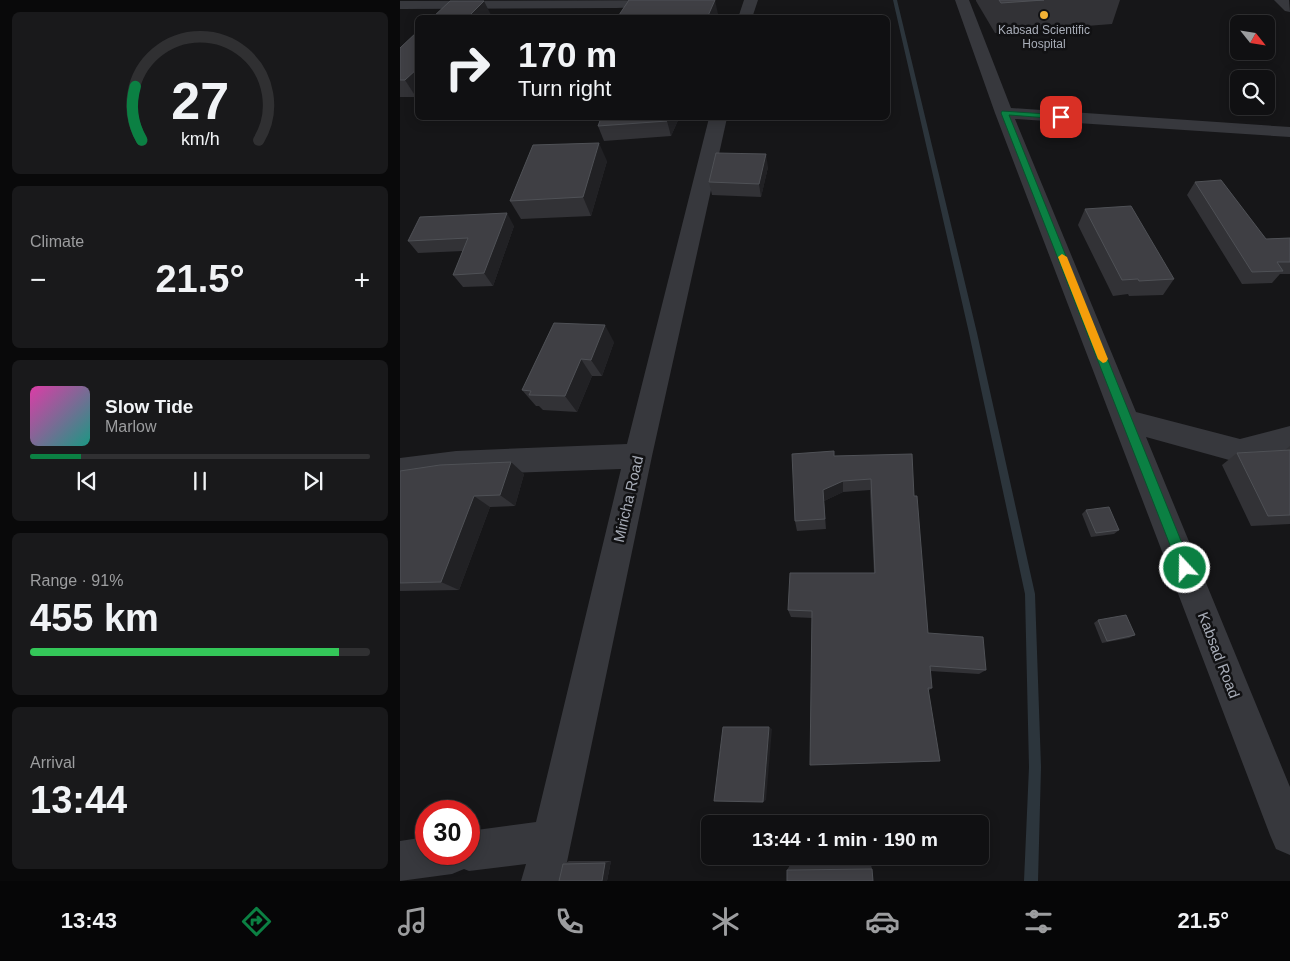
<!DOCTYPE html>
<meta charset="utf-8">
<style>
body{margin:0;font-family:Arial,sans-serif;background:#19191b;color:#f1f3f6;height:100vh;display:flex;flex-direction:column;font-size:19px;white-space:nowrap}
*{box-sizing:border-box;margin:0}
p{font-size:16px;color:#9c9d9f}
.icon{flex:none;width:28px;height:28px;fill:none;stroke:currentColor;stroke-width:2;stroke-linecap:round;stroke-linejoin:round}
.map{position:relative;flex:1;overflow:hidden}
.details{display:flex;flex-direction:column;gap:12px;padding:12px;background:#09090a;width:400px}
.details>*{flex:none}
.guide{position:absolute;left:15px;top:15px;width:475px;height:105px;border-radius:8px;box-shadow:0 2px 12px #0003,0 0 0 1px #303032;background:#101012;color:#f1f3f6;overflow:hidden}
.needle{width:32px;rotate:120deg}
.controls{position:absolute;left:830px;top:15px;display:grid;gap:10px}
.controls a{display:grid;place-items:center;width:45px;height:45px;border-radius:8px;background:#101012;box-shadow:0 2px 12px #0003,0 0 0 1px #303032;font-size:25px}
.speed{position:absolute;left:15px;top:800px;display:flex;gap:10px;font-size:25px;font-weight:700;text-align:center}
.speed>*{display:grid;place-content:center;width:65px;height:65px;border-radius:50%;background:#101012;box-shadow:0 2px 12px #0003,0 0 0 1px #303032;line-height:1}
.speed .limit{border:8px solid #d22;background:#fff;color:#111}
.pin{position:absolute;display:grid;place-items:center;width:42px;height:42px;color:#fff;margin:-21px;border-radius:10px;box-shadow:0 2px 8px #0006}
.me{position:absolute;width:55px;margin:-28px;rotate:339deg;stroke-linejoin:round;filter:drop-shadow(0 0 4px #0008)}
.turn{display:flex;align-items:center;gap:18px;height:105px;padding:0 20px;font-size:22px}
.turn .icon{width:65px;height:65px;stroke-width:2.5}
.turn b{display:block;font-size:35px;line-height:42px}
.big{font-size:38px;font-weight:700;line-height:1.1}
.details .card{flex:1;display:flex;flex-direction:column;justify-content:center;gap:8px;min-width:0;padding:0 18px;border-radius:8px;background:#19191b}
.details .dial{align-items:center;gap:0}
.dial svg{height:130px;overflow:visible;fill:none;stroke:#303032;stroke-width:7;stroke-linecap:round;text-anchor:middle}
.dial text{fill:#f1f3f6;stroke:none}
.song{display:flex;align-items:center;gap:15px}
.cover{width:60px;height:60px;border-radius:8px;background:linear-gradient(135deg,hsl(320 70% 55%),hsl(170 70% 35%))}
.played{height:5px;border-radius:2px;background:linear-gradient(90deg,#0b8043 15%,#303032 15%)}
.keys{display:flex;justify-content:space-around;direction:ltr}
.heat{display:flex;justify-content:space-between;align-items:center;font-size:28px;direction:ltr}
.charge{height:8px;border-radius:4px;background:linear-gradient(90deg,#34c759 91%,#303032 0)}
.trip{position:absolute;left:301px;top:815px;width:288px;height:50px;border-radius:8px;background:#101012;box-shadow:0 2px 12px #0003,0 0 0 1px #303032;font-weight:700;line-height:50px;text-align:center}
.menu{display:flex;height:80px;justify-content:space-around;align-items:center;background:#060607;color:#9c9d9f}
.menu .icon{width:35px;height:35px}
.menu .active{color:#0b8043}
.menu b{font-size:22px;color:#f1f3f6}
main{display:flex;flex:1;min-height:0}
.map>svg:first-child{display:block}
</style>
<main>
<section class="details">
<div class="card dial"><svg viewBox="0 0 100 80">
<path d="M14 69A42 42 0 1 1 86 69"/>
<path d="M14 69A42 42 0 0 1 10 36" stroke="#0b8043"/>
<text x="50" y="56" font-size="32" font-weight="700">27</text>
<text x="50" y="72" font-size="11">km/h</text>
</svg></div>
<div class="card"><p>Climate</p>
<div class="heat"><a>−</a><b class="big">21.5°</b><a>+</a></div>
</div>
<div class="card">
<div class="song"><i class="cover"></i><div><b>Slow Tide</b><p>Marlow</p></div></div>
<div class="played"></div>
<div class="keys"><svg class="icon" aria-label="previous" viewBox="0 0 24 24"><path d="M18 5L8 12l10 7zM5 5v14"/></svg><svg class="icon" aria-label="pause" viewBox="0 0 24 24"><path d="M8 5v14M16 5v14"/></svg><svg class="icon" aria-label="next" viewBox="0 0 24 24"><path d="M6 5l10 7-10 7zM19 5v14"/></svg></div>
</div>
<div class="card"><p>Range · 91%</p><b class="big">455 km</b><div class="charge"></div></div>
<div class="card"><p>Arrival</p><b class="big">13:44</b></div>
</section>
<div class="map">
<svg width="890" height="881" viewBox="0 0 890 881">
<rect width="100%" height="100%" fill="#161618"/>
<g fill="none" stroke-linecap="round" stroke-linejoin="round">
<polygon fill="#2c353c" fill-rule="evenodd" points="493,0 497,0 577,333 635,594 641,767 638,881 624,881 629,767 625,594 569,333"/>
<g fill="#37383d" fill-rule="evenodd">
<polygon points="344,0 358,0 352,18 338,18"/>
<polygon points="555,0 569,0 611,108 890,127 890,137 615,119 736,412 840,439 890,426 890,450 840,463 746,437 890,787 890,855 876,849 870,835 595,113"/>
<polygon points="874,0 889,0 890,12 885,11"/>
<polygon points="309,118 327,118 252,456 163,881 121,881 126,864 69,871 64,869 52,874 0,881 0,841 26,837 26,854 69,854 69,831 136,822 221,469 56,475 0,484 0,458 56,451 227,444"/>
</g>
<polygon fill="#37383d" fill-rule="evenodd" points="312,0 305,4 217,8 0,9 0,1"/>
</g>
<g fill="#323236">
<polygon points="576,0 720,0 712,24 595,33 576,1"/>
<polygon points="0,48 16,97 0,97"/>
<polygon points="279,118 271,136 204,141 198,126"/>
<polygon points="207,161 191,216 121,219 110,201"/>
<polygon points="368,167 361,197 312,195 309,182"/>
<polygon points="795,182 866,239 890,238 890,274 880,274 872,283 842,284 787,195"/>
<polygon points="685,209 774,279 763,295 729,296 728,294 713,296 678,225"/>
<polygon points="114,226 93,286 63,287 53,275 63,251 18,253 8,241"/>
<polygon points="214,342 202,376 192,376 177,412 143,410 139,406 136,406 122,390"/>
<polygon points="890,446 890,524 851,526 822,465 837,453 885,450"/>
<polygon points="434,456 514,496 528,633 586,670 579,674 530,671 532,688 528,691 412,618 391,617 388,610 474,573 470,490 443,492 424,501 426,529 397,531 395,521"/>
<polygon points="0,471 124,474 115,506 90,507 59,590 0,591"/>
<polygon points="686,510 719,530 714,534 691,537 682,514"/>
<polygon points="698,620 735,635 729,638 702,643 694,623"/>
<polygon points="169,861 211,861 207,881 159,881 163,864"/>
<polygon points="390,865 471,865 472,869 387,870"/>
</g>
<g fill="#212124">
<polygon points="315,0 318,14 316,18 307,18"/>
<polygon points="84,1 92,17 91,18 67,18"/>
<polygon points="18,68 18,96 16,97 5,80"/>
<polygon points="269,118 279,118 271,136 267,121"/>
<polygon points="199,143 207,161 191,216 183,197"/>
<polygon points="366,154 368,167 361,197 359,184"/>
<polygon points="107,213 114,226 93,286 84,273"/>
<polygon points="205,325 214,342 202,376 191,360"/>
<polygon points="181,359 192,376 177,412 165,396"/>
<polygon points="111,462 124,474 115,506 100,495"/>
<polygon points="443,481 443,492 424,501 426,529 423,490"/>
<polygon points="74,496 90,507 59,590 41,582"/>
<polygon points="369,727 372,729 366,800 363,802"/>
<polygon points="211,861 207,881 202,881 205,863"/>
</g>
<g fill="#3f3f44" stroke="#4f5156">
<polygon points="229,0 315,0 307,18 217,18"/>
<polygon points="599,0 644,0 601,3"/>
<polygon points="50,1 84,1 67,18 32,18"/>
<polygon points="18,31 18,68 5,80 0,80 0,48"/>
<polygon points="201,118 269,118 267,121 198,126"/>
<polygon points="199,143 183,197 110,201 133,145"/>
<polygon points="316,153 366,154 359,184 309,182"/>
<polygon points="821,180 866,239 890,238 890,262 877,262 883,271 852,272 795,182"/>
<polygon points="731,206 774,279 739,281 738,279 722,280 685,209"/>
<polygon points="107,213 84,273 53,275 68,238 8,241 20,217"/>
<polygon points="154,323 205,325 191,360 181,359 165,396 129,395 131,391 122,390"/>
<polygon points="890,450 890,515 868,516 837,453"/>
<polygon points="434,451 434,456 512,454 514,496 517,496 528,633 583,637 586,670 530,666 532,688 528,688 540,761 410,765 412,611 388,610 390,573 475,573 471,479 443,481 423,490 425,519 395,521 392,454"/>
<polygon points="111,462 100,495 74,496 41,582 0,583 0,471 40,465"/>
<polygon points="709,507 719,530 696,533 686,510"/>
<polygon points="726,615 735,635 707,641 698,620"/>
<polygon points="323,727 369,727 363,802 314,801"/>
<polygon points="205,863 202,881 159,881 163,864"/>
<polygon points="472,869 473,881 387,881 387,870"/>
</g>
<polygon fill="#0b8043" stroke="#07532c" points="602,111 661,115 665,117 661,119 609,115 792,568 790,573 785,575 781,573 779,568 601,113"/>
<polygon fill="#f59e0b" points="662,254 667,257 708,359 706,362 703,363 698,359 658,257"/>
<circle fill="#f2b134" stroke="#111113" stroke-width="2" cx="644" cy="15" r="5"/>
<g text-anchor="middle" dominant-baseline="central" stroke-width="5" stroke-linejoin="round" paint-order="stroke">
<g font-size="12" fill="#a8adb8" stroke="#111113">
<text x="644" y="30">Kabsad Scientific<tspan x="644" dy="14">Hospital</tspan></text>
</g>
<g font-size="15" fill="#a8adb8" stroke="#111113">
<text transform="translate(228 499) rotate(-77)">Miricha Road</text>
<text transform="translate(819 655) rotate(69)">Kabsad Road</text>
</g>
</g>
</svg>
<div class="controls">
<a><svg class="needle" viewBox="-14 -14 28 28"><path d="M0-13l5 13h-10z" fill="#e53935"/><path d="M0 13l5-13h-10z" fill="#9c9d9f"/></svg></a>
<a><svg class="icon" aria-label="search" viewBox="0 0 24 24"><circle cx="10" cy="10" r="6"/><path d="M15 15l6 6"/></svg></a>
</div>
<div class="speed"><div class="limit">30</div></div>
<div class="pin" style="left:661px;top:117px;background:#d93025"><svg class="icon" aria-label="arrive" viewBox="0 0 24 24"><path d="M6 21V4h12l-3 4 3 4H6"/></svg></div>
<svg class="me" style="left:785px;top:568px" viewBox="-20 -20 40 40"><circle r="17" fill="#0b8043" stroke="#fff" stroke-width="3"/><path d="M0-11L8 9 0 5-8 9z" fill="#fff"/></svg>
<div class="trip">13:44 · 1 min · 190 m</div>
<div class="guide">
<div class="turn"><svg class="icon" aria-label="right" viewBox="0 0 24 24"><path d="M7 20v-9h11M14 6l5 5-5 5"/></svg><div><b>170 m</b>Turn right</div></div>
</div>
</div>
</main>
<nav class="menu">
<b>13:43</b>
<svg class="icon active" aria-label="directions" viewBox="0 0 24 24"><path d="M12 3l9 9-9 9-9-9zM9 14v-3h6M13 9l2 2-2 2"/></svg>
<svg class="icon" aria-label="music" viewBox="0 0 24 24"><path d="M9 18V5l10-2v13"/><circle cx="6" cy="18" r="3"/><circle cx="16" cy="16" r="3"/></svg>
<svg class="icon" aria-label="phone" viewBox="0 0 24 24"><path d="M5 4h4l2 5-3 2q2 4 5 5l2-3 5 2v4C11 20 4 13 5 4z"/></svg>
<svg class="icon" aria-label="climate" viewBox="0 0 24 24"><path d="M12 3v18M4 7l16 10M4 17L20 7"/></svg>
<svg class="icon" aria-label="car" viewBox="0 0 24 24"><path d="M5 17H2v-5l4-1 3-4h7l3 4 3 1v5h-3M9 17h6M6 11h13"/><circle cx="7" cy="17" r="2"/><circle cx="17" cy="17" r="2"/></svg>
<svg class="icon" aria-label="filters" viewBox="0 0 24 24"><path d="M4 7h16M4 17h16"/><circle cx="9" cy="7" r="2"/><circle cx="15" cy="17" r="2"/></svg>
<b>21.5°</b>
</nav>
